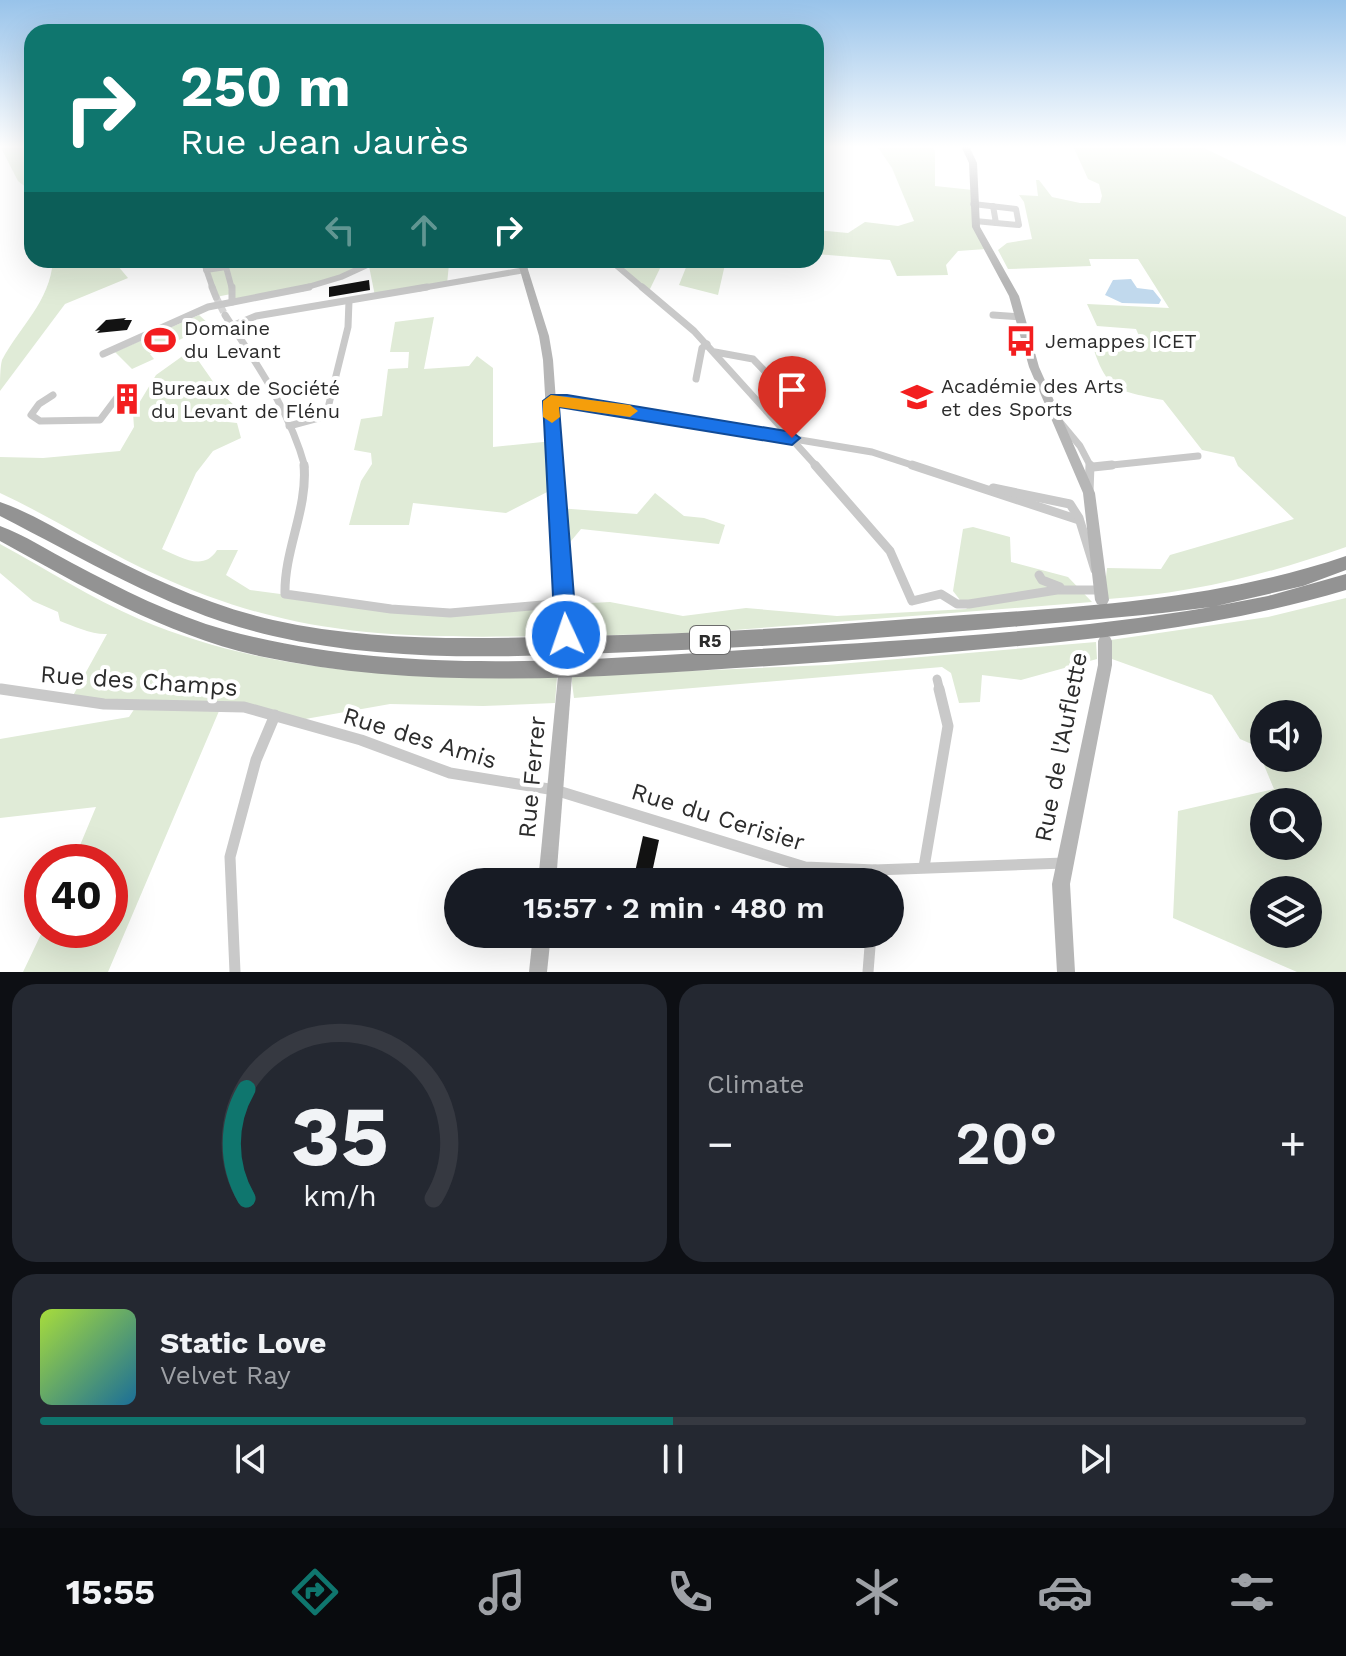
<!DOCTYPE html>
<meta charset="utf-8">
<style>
body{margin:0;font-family:"Work Sans",sans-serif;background:#242831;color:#f1f3f6;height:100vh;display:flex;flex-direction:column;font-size:30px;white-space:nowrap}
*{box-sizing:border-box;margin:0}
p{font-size:26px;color:#9ea1a6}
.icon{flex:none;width:44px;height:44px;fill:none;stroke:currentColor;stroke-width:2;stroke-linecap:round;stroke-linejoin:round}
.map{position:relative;height:972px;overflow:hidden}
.panel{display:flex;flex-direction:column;gap:12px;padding:12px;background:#0d0f14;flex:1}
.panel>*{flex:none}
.guide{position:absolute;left:24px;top:24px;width:800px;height:244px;border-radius:24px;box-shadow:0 8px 32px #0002;background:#0f766e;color:#fff;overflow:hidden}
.tools{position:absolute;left:1250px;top:700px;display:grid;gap:16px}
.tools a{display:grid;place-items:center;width:72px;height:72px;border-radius:50%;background:#171b24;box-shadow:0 8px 32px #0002;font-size:40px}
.speed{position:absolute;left:24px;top:844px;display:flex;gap:16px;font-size:40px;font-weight:700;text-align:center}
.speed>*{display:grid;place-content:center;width:104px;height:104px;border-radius:50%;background:#171b24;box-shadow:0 8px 32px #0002;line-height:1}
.speed .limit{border:12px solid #d22;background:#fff;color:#111}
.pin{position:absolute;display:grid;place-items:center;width:68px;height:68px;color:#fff;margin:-82px -34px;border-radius:50% 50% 50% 0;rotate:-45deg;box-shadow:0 0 8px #0007}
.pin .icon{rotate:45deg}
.me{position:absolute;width:88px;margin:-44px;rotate:357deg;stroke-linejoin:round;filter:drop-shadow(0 0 6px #0008)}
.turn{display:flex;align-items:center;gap:28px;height:168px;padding:0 24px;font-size:36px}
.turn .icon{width:104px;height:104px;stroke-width:2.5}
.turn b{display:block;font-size:56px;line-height:68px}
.lanes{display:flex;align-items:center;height:76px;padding:0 24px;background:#0003;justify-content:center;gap:40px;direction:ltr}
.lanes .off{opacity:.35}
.big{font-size:60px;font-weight:600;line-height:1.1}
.panel .tile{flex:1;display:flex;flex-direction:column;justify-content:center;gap:12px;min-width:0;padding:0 28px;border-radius:24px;background:#242831}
.panel .dial{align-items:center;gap:0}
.dial svg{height:208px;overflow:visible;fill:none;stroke:#363941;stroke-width:7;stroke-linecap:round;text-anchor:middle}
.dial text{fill:#f1f3f6;stroke:none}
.song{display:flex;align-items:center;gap:24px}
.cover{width:96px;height:96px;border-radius:12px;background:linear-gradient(135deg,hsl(80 70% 55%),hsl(200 70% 35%))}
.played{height:8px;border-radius:4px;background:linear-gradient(90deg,#0f766e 50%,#363941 50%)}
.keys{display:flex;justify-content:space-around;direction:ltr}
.heat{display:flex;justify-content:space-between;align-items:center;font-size:44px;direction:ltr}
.panel .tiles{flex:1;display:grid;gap:12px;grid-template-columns:1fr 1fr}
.tile:last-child{grid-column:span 2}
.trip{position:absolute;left:444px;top:868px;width:460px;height:80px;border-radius:40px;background:#171b24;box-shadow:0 8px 32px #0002;font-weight:600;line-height:80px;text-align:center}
.tabs{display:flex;height:128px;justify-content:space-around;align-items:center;background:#090b0e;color:#9ea1a6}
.tabs .icon{width:56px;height:56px}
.tabs .active{color:#0f766e}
.tabs b{font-size:36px;color:#f1f3f6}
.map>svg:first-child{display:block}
</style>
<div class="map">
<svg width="1346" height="972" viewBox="0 0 1346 972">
<rect width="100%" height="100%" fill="#fff"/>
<g fill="#e0ebd7" fill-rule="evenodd">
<polygon points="0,146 32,146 32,192 18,181"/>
<polygon points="877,146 931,146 935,151 935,186 973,190 976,227 986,249 958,251 946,265 948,275 897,276 890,260 816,254 816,230 848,233 865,222 898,226 914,221 892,168"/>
<path d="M 1073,146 L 1200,146 L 1346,217 L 1346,547 C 1269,574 1190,594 1108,599 L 1105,586 L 1107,568 L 1161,569 L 1170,555 L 1294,519 L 1238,466 L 1234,457 L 1202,450 L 1163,400 C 1120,391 1107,392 1093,347 L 1143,345 L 1136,329 L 1097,326 L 1087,304 L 1169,308 L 1138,259 L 1089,259 L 1091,266 L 1008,269 L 998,250 L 1007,243 L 1032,239 L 1024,202 L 1019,195 L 1038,196 L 1036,180 L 1039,180 L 1052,197 L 1080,203 L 1100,203 L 1102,196 L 1099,184 L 1088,179 Z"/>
<path d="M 53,260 L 113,260 L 128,278 L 65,304 L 0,391 C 0,382 0,367 2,360 C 20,326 50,302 53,260 Z"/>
<polygon points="203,260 478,260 449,264 447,284 375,296 369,266 346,276 232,302 231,294 216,297"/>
<polygon points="610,260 664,260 649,291"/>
<polygon points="689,260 726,260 718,295 679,285"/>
<polygon points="199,315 210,325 150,354 154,359 132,369 115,352"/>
<polygon points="434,317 424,369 469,366 477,356 493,368 493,447 553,441 557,487 506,513 413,503 409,525 349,525 361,481 372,464 371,453 354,450 361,419 382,416 388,369 408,368 409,352 390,352 395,322"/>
<path d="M 191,350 L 221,393 L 236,407 L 228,422 L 237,423 L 241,438 L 213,451 L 196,473 L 162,549 C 180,557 204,572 217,550 L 238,550 L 226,575 L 250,590 L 416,612 L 538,606 L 555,611 L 558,636 C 406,638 299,640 157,575 C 103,551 54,518 0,493 L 0,457 L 43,458 L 120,451 L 134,427 L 133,413 L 156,375 Z"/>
<polygon points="655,493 684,516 704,518 725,525 719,544 581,529 561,553 558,508 637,514"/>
<polygon points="973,527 1010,537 1011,562 1068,577 1092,602 696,633 573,636 571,604 610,602 683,616 746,608 837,616 967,609 953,591 963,529"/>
<path d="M 0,544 C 46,569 91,598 139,619 C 273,676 414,678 557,677 L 555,703 L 483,706 L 390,704 L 294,721 L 222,704 L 108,972 L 23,972 L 43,930 L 110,930 L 110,862 L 73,862 L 96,807 L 0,818 L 0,739 L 129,717 L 137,705 L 70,701 L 107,634 C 93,635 73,626 60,621 L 58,612 L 33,601 L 0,573 Z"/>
<path d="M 1346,598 L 1346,972 L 1297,972 L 1173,918 L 1178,811 L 1274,789 L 1256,746 L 1240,739 L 1212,695 L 1112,659 L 1111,640 L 1268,617 ZM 1264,714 L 1308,714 L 1308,758 L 1264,758 ZM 1264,802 L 1308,802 L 1308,846 L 1264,846 ZM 1264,890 L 1308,890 L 1308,934 L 1264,934 Z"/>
<polygon points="1096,642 1097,659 1021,680 982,675 980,702 959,703 951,673 942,667 574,698 571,676 827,665"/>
</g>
<polygon fill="#c1d9ed" points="1131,279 1137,288 1153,290 1161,300 1159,304 1122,303 1105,295 1113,280"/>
<g fill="#131313">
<polygon points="369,280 370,290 329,297 329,287"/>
<polygon points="126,318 124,320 132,320 127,330 97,333 100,330 95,331 106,320"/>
<polygon points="643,836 659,840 650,882 633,881"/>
</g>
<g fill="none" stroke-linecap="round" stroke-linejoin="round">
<polyline stroke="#d5d5d5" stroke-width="7" stroke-dasharray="7 3" stroke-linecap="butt" points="216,297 225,315"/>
<g stroke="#c9c9c9" stroke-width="6">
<polyline points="973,204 1016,209 1019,225 996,223"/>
<polyline points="975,221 996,223 993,206"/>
<polyline points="203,260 213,289"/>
<polyline points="610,260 644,289"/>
<polyline points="206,270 226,267 232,289"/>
<polyline points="301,289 341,277 378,260"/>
<polyline points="416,289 525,270"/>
</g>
<g stroke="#c9c9c9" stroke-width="7">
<polyline points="212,287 216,297"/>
<polyline points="232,287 232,302"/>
<polyline points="642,287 694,331 817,467"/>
<path d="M 225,315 C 256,363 290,411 305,467"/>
<polyline points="993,315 1020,317"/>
<polyline points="232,326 256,316 427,287"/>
<polyline points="715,352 753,359 781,388"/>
<polyline points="103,354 208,307 309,287"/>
<polyline points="696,379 702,348 707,344"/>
<polyline points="53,395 39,404 31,415 40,421 100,420 118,396"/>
<polyline points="551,401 567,401 872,452 918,467"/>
<polyline points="1060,422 1080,446 1091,467"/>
<polyline points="289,426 326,416 348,327 349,301"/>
<polyline points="1093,467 1198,456"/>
</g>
<g stroke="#c9c9c9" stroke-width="9">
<path d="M 304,465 C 308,509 284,550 285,594 L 391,609 L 450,613 L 565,603"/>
<polyline points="815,465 890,551 912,601 941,594 957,604 969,604 1057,590 1101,590"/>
<polyline points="912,465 1079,520"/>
<polyline points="1093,467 1112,465"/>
<polyline points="993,488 1070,504 1079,518 1095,570"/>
<polyline points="1089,492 1090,465"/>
<polyline points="1039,575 1042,580 1060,587"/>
<polyline points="937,679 940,691"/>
<polyline points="0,689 15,691"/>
</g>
<g stroke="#c9c9c9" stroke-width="11">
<polyline points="1,689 104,704 244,707 361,740 450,773 555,790 805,867 875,870 1064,863"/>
<polyline points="924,867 948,726 939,689"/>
<polyline points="874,882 875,870"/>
<polyline points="235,972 230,857 256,760 275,715"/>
<polyline points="868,972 871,934"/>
</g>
<g fill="#b6b6b6" fill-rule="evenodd">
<polygon points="961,146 969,146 977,163 980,227 1019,296 1039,367 1095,493 1109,600 1107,604 1102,606 1097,604 1095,600 1083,493 1029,367 1009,296 972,227 969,163"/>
<polygon points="517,260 525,260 549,336 553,360 573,635 571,639 566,641 561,639 559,635 543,360 539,336"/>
<polygon points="1105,635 1110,637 1112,641 1112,665 1070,884 1075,972 1057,972 1052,884 1098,665 1098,641 1100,637"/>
<polygon points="565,669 570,671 572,676 556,882 538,882 558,676 560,671"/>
<polygon points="533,934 551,934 547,972 529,972"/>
</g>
<path fill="#939393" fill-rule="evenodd" d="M 0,502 C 30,512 59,531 87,545 C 146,576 207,605 273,620 C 372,642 475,639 576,636 C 687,634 798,628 909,619 C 1056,608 1205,604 1346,556 L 1346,570 L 1303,586 L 1216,606 L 1268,596 L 1346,574 L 1346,590 C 1239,622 1130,636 1019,646 C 941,653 862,660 784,665 C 610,676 431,693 259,656 C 166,635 83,587 0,541 L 0,526 C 25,535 49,551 72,563 C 121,589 172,615 226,630 C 398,677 583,660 759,649 C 909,640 1062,632 1211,607 C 1137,617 1062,622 988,629 C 878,638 768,647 658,651 C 531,656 398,665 273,636 C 175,614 88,561 0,516 Z"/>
</g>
<linearGradient id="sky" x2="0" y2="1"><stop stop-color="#98c3ea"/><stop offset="0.52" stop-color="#fff"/><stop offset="1" stop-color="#fff" stop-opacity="0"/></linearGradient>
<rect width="1346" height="282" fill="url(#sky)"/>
<polygon fill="#1a73e8" stroke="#114b97" stroke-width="2" points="551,395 567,395 792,432 800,438 792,445 559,407 577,635 574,642 566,645 558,642 555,635 543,401"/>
<polygon fill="#f59e0b" points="551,395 630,405 638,411 630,417 559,407 560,417 552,423 543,417 543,401"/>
<defs>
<symbol id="stadium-bare" viewBox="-9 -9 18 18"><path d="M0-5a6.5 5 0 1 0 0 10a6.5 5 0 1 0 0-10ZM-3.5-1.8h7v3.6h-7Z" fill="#f31e1f" stroke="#fff" stroke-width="2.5" paint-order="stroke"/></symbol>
<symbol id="bus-bare" viewBox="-9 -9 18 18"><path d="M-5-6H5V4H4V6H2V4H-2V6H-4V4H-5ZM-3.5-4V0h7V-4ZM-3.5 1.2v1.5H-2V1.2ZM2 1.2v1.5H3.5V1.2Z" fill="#f31e1f" stroke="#fff" stroke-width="2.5" paint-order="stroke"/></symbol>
<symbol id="university-bare" viewBox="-9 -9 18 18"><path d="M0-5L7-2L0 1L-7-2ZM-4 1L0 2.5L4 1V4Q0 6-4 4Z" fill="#f31e1f" stroke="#fff" stroke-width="2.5" paint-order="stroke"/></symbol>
<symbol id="building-bare" viewBox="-9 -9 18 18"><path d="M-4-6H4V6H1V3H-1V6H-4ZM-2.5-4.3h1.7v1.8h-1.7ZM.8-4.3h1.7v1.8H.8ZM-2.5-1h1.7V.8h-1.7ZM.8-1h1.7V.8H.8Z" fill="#f31e1f" stroke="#fff" stroke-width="2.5" paint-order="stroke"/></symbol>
</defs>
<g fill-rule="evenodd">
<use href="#stadium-bare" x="138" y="318" width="44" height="44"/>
<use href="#bus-bare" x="999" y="319" width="44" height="44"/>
<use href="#university-bare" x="895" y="375" width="44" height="44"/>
<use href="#building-bare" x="105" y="377" width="44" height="44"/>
</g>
<g text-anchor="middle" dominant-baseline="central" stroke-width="8" stroke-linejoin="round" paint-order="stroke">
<rect fill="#fff" stroke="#6b6b6b" stroke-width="2" x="690" y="626" width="40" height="28" rx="6"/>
<g font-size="18" font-weight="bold" fill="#2c2c2c">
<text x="710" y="640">R5</text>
</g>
<g font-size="20" fill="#2c2c2c" stroke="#fff" text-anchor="start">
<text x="184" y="328">Domaine<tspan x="184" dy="23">du Levant</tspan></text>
<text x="1045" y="341">Jemappes ICET</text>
<text x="941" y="386">Académie des Arts<tspan x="941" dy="23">et des Sports</tspan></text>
<text x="151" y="388">Bureaux de Société<tspan x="151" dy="23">du Levant de Flénu</tspan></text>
</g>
<g font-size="24" fill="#2c2c2c" stroke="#fff">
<text transform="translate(139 681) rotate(4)">Rue des Champs</text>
<text transform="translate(420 738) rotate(17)">Rue des Amis</text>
<text transform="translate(1061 747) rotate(-79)">Rue de l'Auflette</text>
<text transform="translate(532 777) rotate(-85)">Rue Ferrer</text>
<text transform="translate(718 817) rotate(17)">Rue du Cerisier</text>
</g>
</g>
</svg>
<div class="tools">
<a><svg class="icon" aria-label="sound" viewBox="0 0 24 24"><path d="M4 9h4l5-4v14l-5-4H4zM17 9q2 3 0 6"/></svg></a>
<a><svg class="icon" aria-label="search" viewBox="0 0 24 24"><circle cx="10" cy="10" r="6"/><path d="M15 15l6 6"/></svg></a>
<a><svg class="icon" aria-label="layers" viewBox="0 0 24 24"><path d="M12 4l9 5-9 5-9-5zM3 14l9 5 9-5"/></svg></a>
</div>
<div class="speed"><div class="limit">40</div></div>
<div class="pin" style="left:792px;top:438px;background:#d93025"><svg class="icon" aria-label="arrive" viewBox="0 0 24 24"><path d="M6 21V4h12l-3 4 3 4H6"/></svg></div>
<svg class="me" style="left:566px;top:635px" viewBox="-20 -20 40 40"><circle r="17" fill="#1a73e8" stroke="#fff" stroke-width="3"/><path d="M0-11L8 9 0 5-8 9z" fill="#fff"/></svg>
<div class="trip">15:57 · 2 min · 480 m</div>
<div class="guide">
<div class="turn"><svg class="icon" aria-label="right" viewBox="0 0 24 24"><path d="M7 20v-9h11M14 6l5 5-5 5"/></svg><div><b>250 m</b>Rue Jean Jaurès</div></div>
<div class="lanes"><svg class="icon off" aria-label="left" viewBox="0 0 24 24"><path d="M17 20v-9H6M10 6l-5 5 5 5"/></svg><svg class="icon off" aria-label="ahead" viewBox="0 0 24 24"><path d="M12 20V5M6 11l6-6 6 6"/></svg><svg class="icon" aria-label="right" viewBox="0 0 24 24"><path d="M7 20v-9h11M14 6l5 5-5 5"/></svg></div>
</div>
</div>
<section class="panel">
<div class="tiles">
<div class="tile dial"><svg viewBox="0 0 100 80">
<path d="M14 69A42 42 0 1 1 86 69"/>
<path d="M14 69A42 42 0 0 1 14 27" stroke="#0f766e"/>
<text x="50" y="56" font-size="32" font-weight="700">35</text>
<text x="50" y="72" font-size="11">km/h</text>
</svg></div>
<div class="tile"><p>Climate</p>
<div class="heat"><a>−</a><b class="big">20°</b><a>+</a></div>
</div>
<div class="tile">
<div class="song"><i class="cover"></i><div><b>Static Love</b><p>Velvet Ray</p></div></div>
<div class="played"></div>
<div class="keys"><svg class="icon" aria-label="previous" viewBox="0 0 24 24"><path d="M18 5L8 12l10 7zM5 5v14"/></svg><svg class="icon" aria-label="pause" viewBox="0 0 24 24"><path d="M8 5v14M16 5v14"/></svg><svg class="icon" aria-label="next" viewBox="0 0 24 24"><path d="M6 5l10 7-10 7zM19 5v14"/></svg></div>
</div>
</div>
</section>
<nav class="tabs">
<b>15:55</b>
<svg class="icon active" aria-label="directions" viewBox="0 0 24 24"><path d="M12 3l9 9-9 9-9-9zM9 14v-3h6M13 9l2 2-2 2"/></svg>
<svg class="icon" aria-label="music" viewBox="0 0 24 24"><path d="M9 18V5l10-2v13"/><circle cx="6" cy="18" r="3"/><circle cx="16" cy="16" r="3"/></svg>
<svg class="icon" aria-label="phone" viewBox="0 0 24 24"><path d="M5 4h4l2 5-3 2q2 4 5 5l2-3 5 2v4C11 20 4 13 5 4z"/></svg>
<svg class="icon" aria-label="climate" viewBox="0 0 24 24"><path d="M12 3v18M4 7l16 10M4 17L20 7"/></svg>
<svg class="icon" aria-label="car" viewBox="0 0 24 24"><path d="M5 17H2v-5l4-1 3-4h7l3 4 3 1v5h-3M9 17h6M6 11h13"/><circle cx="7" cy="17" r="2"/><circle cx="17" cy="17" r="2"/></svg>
<svg class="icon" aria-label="filters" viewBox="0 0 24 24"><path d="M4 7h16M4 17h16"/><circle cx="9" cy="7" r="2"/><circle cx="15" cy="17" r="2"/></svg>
</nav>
